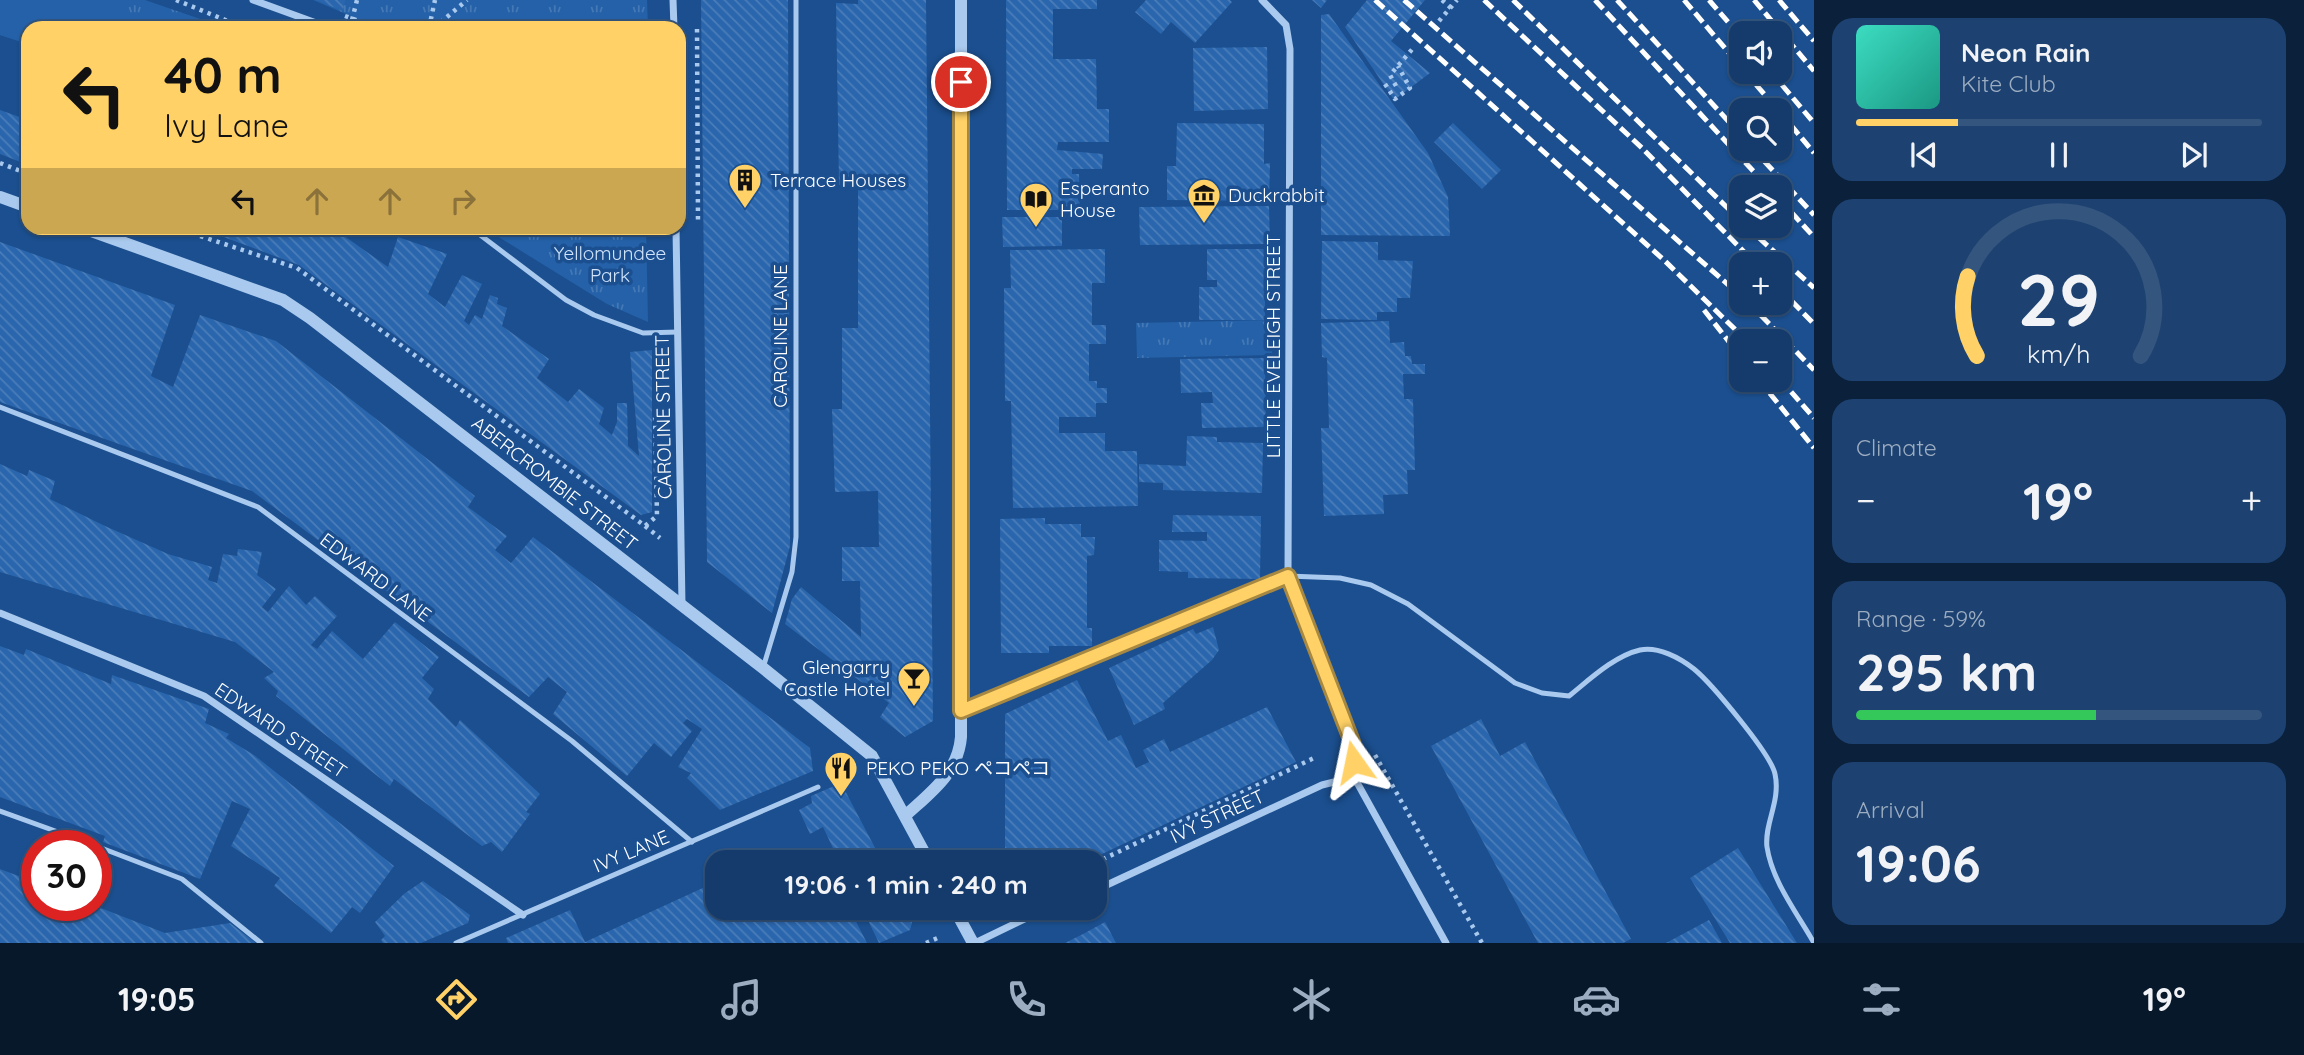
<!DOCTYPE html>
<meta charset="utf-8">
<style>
body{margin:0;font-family:Quicksand,"Noto Sans JP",sans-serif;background:#1d4271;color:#f1f3f6;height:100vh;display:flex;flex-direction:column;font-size:26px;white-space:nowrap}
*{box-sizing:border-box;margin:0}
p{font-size:23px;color:#9dadc1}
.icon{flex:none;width:38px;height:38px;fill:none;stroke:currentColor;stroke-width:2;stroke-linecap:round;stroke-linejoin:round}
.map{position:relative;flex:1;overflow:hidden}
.sheet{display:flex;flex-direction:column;gap:18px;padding:18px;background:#0b203b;width:490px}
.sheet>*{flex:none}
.top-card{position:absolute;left:21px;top:21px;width:665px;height:214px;border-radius:21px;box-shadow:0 2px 5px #0004,0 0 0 2px #33557e;background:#ffd166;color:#111;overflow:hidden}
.buttons{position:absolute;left:1729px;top:21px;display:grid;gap:14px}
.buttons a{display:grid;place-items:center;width:63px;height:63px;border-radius:14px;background:#143b6b;box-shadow:0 2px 5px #0004,0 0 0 2px #33557e;font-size:35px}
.speed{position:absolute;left:21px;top:830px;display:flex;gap:14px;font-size:35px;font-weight:700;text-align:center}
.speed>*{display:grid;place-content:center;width:91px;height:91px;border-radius:50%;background:#143b6b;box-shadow:0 2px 5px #0004,0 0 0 2px #33557e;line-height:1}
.speed .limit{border:10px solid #d22;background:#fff;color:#111}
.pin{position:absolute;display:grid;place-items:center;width:60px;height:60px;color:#fff;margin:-30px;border:4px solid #fff;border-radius:50%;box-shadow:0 2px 7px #0007}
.me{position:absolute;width:77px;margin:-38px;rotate:348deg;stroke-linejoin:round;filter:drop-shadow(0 0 5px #0008)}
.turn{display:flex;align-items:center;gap:24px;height:147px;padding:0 28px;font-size:32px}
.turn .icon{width:91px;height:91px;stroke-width:2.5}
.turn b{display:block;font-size:49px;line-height:60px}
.lanes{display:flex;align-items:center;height:66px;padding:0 28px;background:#0003;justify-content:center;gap:35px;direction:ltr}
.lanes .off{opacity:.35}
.big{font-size:52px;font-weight:700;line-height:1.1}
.sheet .widget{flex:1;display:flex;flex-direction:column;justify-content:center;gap:10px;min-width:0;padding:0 24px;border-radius:21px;background:#1d4271}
.sheet .dial{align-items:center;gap:0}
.dial svg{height:182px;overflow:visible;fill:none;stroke:#33557e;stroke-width:7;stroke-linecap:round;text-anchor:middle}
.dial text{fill:#f1f3f6;stroke:none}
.song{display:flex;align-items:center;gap:21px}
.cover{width:84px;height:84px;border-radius:10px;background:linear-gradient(135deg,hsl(170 70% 55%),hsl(170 70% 35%))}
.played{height:7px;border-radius:4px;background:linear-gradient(90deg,#ffd166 25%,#33557e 25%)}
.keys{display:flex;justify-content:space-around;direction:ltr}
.heat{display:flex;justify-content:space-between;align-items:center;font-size:38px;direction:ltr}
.charge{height:10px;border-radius:5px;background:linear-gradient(90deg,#34c759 59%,#33557e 0)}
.trip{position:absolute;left:705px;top:850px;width:402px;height:70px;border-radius:21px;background:#143b6b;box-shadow:0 2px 5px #0004,0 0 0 2px #33557e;font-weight:700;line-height:70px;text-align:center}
.menu{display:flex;height:112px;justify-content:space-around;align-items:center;background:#08182b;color:#9dadc1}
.menu .icon{width:49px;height:49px}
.menu .on{color:#ffd166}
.menu b{font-size:32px;color:#f1f3f6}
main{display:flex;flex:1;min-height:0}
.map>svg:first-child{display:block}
</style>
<main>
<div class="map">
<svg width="1814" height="943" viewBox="0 0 1814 943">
<defs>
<pattern id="grass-tufts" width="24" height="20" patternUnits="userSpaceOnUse" patternTransform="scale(1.75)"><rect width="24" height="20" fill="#2461a8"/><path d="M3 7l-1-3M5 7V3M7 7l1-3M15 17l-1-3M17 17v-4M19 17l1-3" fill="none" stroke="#4579b5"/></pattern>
<pattern id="building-back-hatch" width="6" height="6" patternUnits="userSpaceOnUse" patternTransform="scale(1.75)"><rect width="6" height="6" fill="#2a66ad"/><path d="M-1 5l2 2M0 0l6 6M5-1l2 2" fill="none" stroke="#4a7db9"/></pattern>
</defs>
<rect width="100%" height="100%" fill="#1b4f8f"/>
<g fill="url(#grass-tufts)">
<polygon points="0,0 145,0 209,22 207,28 28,28 28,44 0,35"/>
<polygon points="313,0 647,0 648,28 379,28"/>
<polygon points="484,228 646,228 648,322 607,304"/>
<polygon points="1272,320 1272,355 1137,358 1136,323"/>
</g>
<polygon fill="#2461a8" points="0,0 127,0 118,28 28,28 28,44 0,35"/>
<g fill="url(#building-back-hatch)">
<polygon points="316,0 345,0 343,11"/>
<polygon points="701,0 788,0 790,546 772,613 707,562"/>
<polygon points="858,0 926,0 933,721 905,737 880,717 889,703 785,624 792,599 801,587 861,637 860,581 842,581 842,547 879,547 878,491 835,492 832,409 842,409 842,328 858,328 858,185 839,185 836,3 858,4"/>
<polygon points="1006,0 1097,0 1097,9 1053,9 1053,59 1096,59 1097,109 1109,109 1109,142 1058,142 1057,150 1103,154 1102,169 1072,169 1072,174 1079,174 1080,210 1007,210"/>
<polygon points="1146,0 1230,0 1232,2 1195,43 1171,22 1161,34 1135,12"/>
<polygon points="1312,0 1327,0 1321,8"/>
<polygon points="1367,0 1425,0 1391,41 1430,73 1394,100 1345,27"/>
<polygon points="1329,14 1428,153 1448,197 1450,236 1321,235 1321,15"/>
<polygon points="1267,47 1268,109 1194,111 1193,48"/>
<polygon points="0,110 28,120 28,165 0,154"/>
<polygon points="1177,123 1264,124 1264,164 1270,163 1269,201 1167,200 1167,166 1176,166"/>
<polygon points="1453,123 1501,170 1482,189 1434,142"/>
<polygon points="1269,206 1270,244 1140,245 1139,207"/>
<polygon points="1002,217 1062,217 1062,246 1003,247"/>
<polygon points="199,228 333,228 388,267 398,237 447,254 428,294 445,307 462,275 482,284 464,321 469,325 475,315 482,319 490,295 498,298 497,304 507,308 502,326 549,359 537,378 568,402 579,389 604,408 599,424 612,435 617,422 617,403 627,403 628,446 639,456 630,352 652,350 652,512 641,515 299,265"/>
<polygon points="1322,241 1378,242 1378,260 1413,261 1410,298 1397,298 1397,312 1377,312 1377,320 1321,319"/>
<polygon points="0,242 175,305 151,376 173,387 200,315 276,341 475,496 468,507 507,536 495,550 511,563 533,537 810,748 813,771 720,810 687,778 691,773 678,767 702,729 687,719 683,723 692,731 671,757 654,743 627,776 553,714 567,692 548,677 529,697 252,491 0,402"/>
<polygon points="1105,249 1105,283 1092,283 1092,325 1106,325 1106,344 1089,344 1089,381 1097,381 1097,388 1107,388 1107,403 1096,403 1096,417 1059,417 1059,433 1105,433 1105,451 1137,451 1138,506 1013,508 1011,401 1005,401 1004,288 1011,288 1010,250"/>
<polygon points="1207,249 1265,249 1265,320 1199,320 1199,287 1217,287 1217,280 1207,280"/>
<polygon points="1389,321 1390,343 1404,342 1405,356 1411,356 1412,364 1425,364 1425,374 1403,374 1404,399 1413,399 1415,470 1407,470 1408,494 1383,495 1384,514 1324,516 1321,428 1329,428 1327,358 1322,357 1321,323"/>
<polygon points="1265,358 1266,427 1202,428 1201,403 1213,403 1212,392 1181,393 1180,359"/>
<polygon points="1187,436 1217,437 1217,442 1263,443 1262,493 1163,490 1163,483 1139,482 1139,464 1186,466"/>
<polygon points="0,464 27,476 29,470 55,481 50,499 105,526 168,554 212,567 208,580 217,583 223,554 237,556 238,549 262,552 257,575 276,589 262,607 268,612 289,586 306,605 315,596 337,616 311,645 317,649 332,631 363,659 395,622 439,657 422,678 434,689 428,699 456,727 460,720 540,794 526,812 530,814 502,852 491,842 482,846 394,779 390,786 276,696 278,691 264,678 274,672 235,642 0,572"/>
<polygon points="1173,515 1261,516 1260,579 1188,578 1188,572 1159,571 1159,540 1207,541 1207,532 1172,532"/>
<polygon points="1045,518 1045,524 1081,524 1081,537 1095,537 1094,555 1087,556 1087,628 1092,628 1092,646 1049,646 1049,653 1001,653 1000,519"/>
<polygon points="1213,627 1219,650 1212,660 1163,703 1165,709 1134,725 1109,668 1193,629 1196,634"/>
<polygon points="0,646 24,655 26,649 111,684 112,675 209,709 205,723 229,734 226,738 254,755 394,866 360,913 352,907 331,933 274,886 280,878 231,846 250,809 232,801 200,879 103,842 105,836 0,797"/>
<polygon points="1077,680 1108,741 1121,735 1136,768 1149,762 1143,750 1164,739 1170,752 1267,707 1296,762 1083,863 1005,863 1005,714"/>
<polygon points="1481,719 1500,756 1525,742 1631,939 1623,943 1538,943 1431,746"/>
<polygon points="841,783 883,863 840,863 823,827 810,834 799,810 812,803 811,796"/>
<polygon points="1738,848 1797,943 1730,943 1690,878"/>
<polygon points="0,869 37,883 37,905 93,905 165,933 230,923 256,943 0,943"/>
<polygon points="423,881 470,915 468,923 421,943 383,943 381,940 385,936 375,922 405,893"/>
<polygon points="718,881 718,908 849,908 867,943 508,943 506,938 570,910 585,942"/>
<polygon points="862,908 907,908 913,919 910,930 879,943"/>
<polygon points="1709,920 1722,943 1666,943"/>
<polygon points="1105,922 1116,943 1065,943 1083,934"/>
</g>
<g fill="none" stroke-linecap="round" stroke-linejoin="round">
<g stroke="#a9c9ee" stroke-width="4.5" stroke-dasharray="3.5 5" stroke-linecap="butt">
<polyline points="176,0 245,28"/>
<polyline points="1442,0 1451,8"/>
<polyline points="345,16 378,28"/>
<polyline points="352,20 357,0"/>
<polyline points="1439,21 1457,0"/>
<polyline points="429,28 435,0"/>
<polyline points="434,28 467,0"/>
<polyline points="697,29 698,223"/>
<polyline points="1385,84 1395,99 1410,88 1398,66"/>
<polyline points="1396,86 1390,75 1415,46"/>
<polyline points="0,163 28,174"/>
<polyline points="176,228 297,268 645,526 657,516 655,413"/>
<polyline points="645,526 660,538"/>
<polyline points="1375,755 1482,943"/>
<polyline points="830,773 838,765"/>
<polyline points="834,778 846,772"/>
<polyline points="1095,863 1314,758"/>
<polyline points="926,943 940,937"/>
</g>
<g stroke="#a9c9ee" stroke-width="5">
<polyline points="471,228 566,300 594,315 643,333 678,332"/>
<polyline points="0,407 258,507 572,741 692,842"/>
<polyline points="763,668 792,572 796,537 796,0"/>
<path d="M 962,711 L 1288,576 L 1340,578 L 1371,585 L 1408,604 L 1515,683 L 1542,693 L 1569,696 C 1589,680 1614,656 1640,650 C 1658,646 1680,658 1694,669 C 1711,683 1771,754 1775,774 C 1781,801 1764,824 1767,847 C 1772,881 1797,913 1814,943"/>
<polyline points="0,811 94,845"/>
<polyline points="96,846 182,879 261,943"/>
<polyline points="456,943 818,787"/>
</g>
<g stroke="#a9c9ee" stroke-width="7">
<polyline points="253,0 330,28"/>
<polyline points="673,0 674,28"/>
<polyline points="1262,0 1286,25 1290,49 1288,576 1354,747 1354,777 1446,943"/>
<polyline points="676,228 682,605"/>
<polyline points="0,613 204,696 523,915"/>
<polyline points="1096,890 1322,785 1354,777"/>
<polyline points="975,943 1047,908"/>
</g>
<g stroke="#a9c9ee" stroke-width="12">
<polyline points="0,197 28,207"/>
<polyline points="83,228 283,300 310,318 763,668 872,756 930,863"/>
<path d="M 906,815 C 931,792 958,773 961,737 L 961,0"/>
<polyline points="954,908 973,943"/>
</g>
<g stroke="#fff" stroke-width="5" stroke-dasharray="12 5" stroke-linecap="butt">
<polyline points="1375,0 1665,261 1747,341"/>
<polyline points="1404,0 1741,296"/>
<polyline points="1484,0 1642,148 1756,264"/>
<polyline points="1513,0 1741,221"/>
<polyline points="1595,0 1768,187"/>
<polyline points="1617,0 1741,135"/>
<polyline points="1684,0 1741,67"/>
<polyline points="1709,0 1741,37"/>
<polyline points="1754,0 1814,71"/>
<polyline points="1779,0 1814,41"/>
<polyline points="1745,72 1778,110"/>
<polyline points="1771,72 1814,123"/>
<polyline points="1780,112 1814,153"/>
<polyline points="1753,149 1814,215"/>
<polyline points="1780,200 1814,237"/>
<polyline points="1746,226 1814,288"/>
<polyline points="1780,289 1814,324"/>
<polyline points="1749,303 1814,370"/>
<polyline points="1704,310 1741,357"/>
<polyline points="1780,379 1814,418"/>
<polyline points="1759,380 1814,448"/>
</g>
</g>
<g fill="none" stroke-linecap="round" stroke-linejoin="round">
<defs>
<polyline id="route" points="961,82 961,711 1288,576 1354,747 1354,762"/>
</defs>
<use href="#route" stroke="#a68842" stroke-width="18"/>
<use href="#route" stroke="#ffd166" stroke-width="12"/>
</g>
<defs>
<symbol id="building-pin" viewBox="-11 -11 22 30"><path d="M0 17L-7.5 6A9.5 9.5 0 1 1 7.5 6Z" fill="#ffd166" stroke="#1b4f8f"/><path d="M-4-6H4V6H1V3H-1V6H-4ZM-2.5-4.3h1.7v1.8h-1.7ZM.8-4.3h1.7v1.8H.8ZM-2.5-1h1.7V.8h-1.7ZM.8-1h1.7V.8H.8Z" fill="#111"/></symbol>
<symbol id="museum-pin" viewBox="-11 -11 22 30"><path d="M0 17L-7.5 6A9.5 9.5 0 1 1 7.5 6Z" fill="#ffd166" stroke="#1b4f8f"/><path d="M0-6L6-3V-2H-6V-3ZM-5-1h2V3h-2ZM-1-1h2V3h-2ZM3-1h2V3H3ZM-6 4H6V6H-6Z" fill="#111"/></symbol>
<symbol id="library-pin" viewBox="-11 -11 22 30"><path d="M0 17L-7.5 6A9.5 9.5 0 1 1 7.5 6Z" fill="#ffd166" stroke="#1b4f8f"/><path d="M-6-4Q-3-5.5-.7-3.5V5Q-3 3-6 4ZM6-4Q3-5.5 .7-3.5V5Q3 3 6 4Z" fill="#111"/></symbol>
<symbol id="bar-pin" viewBox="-11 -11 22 30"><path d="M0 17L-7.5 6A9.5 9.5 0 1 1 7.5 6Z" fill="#ffd166" stroke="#1b4f8f"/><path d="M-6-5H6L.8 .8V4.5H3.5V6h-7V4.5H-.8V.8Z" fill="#111"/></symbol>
<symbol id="restaurant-pin" viewBox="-11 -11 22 30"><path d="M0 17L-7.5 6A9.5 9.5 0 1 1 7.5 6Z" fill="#ffd166" stroke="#1b4f8f"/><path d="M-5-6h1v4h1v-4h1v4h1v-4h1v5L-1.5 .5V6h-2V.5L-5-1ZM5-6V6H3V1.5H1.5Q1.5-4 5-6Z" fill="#111"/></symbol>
</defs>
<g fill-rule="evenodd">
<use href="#building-pin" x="726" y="161" width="38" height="52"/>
<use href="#museum-pin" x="1185" y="176" width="38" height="52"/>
<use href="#library-pin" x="1017" y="180" width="38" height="52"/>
<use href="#bar-pin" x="895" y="659" width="38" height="52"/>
<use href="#restaurant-pin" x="822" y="749" width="38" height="52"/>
</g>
<g text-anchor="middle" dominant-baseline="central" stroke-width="7" stroke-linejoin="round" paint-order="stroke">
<g font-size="19" fill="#fff" stroke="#1b4f8f" text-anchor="start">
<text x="770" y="180">Terrace Houses</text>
<text x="1060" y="188">Esperanto<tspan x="1060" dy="22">House</tspan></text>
<text x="1228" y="195">Duckrabbit</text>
<text x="890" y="667" text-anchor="end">Glengarry<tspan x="890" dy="22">Castle Hotel</tspan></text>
<text x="866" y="768">PEKO PEKO ペコペコ</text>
</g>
<g font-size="19" fill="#cfe3fa" stroke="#1b4f8f">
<text x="610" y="253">Yellomundee<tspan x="610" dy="22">Park</tspan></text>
</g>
<g font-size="19" fill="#fff" stroke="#1b4f8f">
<text transform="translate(780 336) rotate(-90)">CAROLINE LANE</text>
<text transform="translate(1273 346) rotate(-90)">LITTLE EVELEIGH STREET</text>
<text transform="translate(663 417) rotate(-91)">CAROLINE STREET</text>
<text transform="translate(555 483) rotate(38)">ABERCROMBIE STREET</text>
<text transform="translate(376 577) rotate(37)">EDWARD LANE</text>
<text transform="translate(281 730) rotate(34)">EDWARD STREET</text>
<text transform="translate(1217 816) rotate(-25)">IVY STREET</text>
<text transform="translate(631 851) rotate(-23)">IVY LANE</text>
</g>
</g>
</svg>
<div class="buttons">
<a><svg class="icon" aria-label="sound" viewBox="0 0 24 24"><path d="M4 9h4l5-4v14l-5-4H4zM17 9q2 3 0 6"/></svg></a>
<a><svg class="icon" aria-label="search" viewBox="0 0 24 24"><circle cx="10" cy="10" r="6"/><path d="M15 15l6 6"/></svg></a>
<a><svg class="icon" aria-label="layers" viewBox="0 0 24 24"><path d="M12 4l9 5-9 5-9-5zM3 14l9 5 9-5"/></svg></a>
<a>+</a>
<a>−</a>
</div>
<div class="speed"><div class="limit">30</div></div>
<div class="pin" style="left:961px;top:82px;background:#d93025"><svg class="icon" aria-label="arrive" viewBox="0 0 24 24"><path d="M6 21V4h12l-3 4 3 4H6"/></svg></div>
<svg class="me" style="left:1354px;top:762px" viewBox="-20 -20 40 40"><path d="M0-17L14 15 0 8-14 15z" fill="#ffd166" stroke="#fff" stroke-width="4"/></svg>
<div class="trip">19:06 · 1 min · 240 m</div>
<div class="top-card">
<div class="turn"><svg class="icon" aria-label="left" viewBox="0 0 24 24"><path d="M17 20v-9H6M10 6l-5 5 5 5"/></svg><div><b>40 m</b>Ivy Lane</div></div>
<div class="lanes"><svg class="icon" aria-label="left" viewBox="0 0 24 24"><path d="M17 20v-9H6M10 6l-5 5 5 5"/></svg><svg class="icon off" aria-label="ahead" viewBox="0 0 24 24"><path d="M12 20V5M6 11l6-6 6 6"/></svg><svg class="icon off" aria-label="ahead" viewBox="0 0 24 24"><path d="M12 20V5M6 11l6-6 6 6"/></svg><svg class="icon off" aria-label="right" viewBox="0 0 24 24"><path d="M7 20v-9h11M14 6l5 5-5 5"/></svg></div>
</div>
</div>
<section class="sheet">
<div class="widget">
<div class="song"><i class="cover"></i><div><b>Neon Rain</b><p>Kite Club</p></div></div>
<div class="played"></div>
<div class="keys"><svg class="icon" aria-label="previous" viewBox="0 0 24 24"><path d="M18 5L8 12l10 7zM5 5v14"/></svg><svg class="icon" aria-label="pause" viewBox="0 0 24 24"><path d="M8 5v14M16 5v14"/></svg><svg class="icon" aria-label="next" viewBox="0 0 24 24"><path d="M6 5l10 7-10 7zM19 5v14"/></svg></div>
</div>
<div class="widget dial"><svg viewBox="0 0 100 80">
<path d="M14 69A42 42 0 1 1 86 69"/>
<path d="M14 69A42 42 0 0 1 10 34" stroke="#ffd166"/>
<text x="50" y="56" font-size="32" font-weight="700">29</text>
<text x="50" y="72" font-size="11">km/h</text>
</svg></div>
<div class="widget"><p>Climate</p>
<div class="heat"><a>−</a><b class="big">19°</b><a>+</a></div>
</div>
<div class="widget"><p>Range · 59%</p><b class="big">295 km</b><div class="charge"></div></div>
<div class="widget"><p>Arrival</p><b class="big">19:06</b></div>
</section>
</main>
<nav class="menu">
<b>19:05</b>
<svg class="icon on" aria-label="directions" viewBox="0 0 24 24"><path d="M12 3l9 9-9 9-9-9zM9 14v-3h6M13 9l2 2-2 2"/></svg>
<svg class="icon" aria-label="music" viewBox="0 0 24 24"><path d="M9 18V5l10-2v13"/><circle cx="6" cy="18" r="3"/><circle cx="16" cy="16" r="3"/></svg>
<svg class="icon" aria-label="phone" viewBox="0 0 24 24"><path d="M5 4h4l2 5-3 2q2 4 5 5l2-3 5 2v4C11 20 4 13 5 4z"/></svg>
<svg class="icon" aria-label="climate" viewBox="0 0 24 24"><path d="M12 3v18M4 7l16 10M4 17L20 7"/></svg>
<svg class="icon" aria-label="car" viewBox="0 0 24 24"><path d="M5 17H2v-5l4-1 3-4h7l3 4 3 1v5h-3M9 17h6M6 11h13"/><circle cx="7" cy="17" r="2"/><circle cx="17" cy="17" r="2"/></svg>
<svg class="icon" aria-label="filters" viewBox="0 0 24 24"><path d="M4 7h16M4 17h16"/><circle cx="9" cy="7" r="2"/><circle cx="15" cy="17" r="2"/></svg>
<b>19°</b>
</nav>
